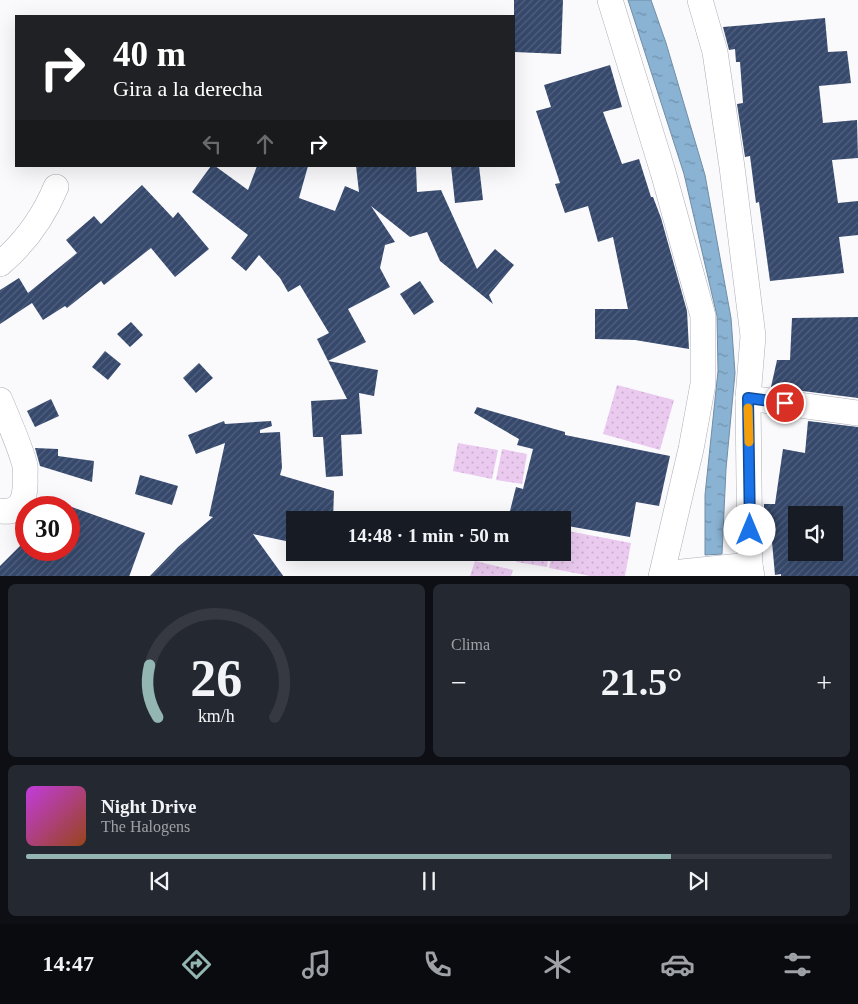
<!DOCTYPE html>
<html lang="es">
<meta charset="utf-8">
<style>
body{margin:0;font-family:Georgia,serif;background:#242831;color:#f1f3f6;height:100vh;display:flex;flex-direction:column;font-size:19px;white-space:nowrap}
*{box-sizing:border-box;margin:0}
p{font-size:16px;color:#9ea1a6}
.icon{flex:none;width:28px;height:28px;fill:none;stroke:currentColor;stroke-width:2;stroke-linecap:round;stroke-linejoin:round}
.map{position:relative;height:576px;overflow:hidden}
.sheet{display:flex;flex-direction:column;gap:8px;padding:8px;background:#0d0f14;flex:1}
.sheet>*{flex:none}
.guide{position:absolute;left:15px;top:15px;width:500px;height:152px;border-radius:0px;box-shadow:0 5px 20px #0002;background:#202124;color:#fff;overflow:hidden}
.tools{position:absolute;left:788px;top:506px;display:grid;gap:10px}
.tools a{display:grid;place-items:center;width:55px;height:55px;border-radius:0px;background:#171b24;box-shadow:0 5px 20px #0002;font-size:25px}
.speed{position:absolute;left:15px;top:496px;display:flex;gap:10px;font-size:25px;font-weight:700;text-align:center}
.speed>*{display:grid;place-content:center;width:65px;height:65px;border-radius:50%;background:#171b24;box-shadow:0 5px 20px #0002;line-height:1}
.speed .limit{border:8px solid #d22;background:#fff;color:#111}
.pin{position:absolute;display:grid;place-items:center;width:42px;height:42px;color:#fff;margin:-21px;border:2px solid #fff;border-radius:50%;box-shadow:0 1px 5px #0007}
.me{position:absolute;width:55px;margin:-28px;rotate:0deg;stroke-linejoin:round;filter:drop-shadow(0 0 4px #0008)}
.turn{display:flex;align-items:center;gap:18px;height:105px;padding:0 15px;font-size:22px}
.turn .icon{width:65px;height:65px;stroke-width:2.5}
.turn b{display:block;font-size:35px;line-height:42px}
.lanes{display:flex;align-items:center;height:48px;padding:0 15px;background:#0003;justify-content:center;gap:25px;direction:ltr}
.lanes .off{opacity:.35}
.big{font-size:38px;font-weight:600;line-height:1.1}
.sheet .tile{flex:1;display:flex;flex-direction:column;justify-content:center;gap:8px;min-width:0;padding:0 18px;border-radius:8px;background:#242831}
.sheet .dial{align-items:center;gap:0}
.dial svg{height:130px;overflow:visible;fill:none;stroke:#363941;stroke-width:7;stroke-linecap:round;text-anchor:middle}
.dial text{fill:#f1f3f6;stroke:none}
.song{display:flex;align-items:center;gap:15px}
.cover{width:60px;height:60px;border-radius:8px;background:linear-gradient(135deg,hsl(290 70% 55%),hsl(20 70% 35%))}
.played{height:5px;border-radius:2px;background:linear-gradient(90deg,#94b6b3 80%,#363941 80%)}
.keys{display:flex;justify-content:space-around;direction:ltr}
.heat{display:flex;justify-content:space-between;align-items:center;font-size:28px;direction:ltr}
.sheet .tiles{flex:1;display:grid;gap:8px;grid-template-columns:1fr 1fr}
.tile:last-child{grid-column:span 2}
.trip{position:absolute;left:286px;top:511px;width:285px;height:50px;border-radius:0px;background:#171b24;box-shadow:0 5px 20px #0002;font-weight:600;line-height:50px;text-align:center}
.menu{display:flex;height:80px;justify-content:space-around;align-items:center;background:#090b0e;color:#9ea1a6}
.menu .icon{width:35px;height:35px}
.menu .selected{color:#94b6b3}
.menu b{font-size:22px;color:#f1f3f6}
.map>svg:first-child{display:block}
</style>
<div class="map">
<svg width="858" height="577" viewBox="0 0 858 577">
<defs>
<pattern id="grass-dots" width="8" height="8" patternUnits="userSpaceOnUse" patternTransform="scale(1.25)"><rect width="8" height="8" fill="#ebcaf0"/><path d="M2 2h.1M6 6h.1" fill="none" stroke="#caaecf" stroke-width="1.8" stroke-linecap="round"/></pattern>
<pattern id="water-ripples" width="26" height="14" patternUnits="userSpaceOnUse" patternTransform="scale(1.25)"><rect width="26" height="14" fill="#89b2d3"/><path d="M2 4q2-2 4 0t4 0M15 11q2-2 4 0t4 0" fill="none" stroke="#7192ac"/></pattern>
<pattern id="building-hatch" width="6" height="6" patternUnits="userSpaceOnUse" patternTransform="scale(1.25)"><rect width="6" height="6" fill="#36496c"/><path d="M-1 1l2-2M0 6l6-6M5 7l2-2" fill="none" stroke="#52617e"/></pattern>
</defs>
<rect width="100%" height="100%" fill="#fafafd"/>
<g fill="url(#grass-dots)">
<polygon points="617,385 674,400 660,450 603,434"/>
<polygon points="458,443 498,450 492,479 453,471"/>
<polygon points="502,449 527,454 522,484 496,480"/>
<polygon points="563,530 631,543 625,576 590,576 549,568 552,553 562,552"/>
<polygon points="517,553 549,553 547,567 516,562"/>
<polygon points="475,561 513,570 511,576 470,576"/>
</g>
<polygon fill="url(#water-ripples)" stroke="#718da6" points="628,0 651,0 666,43 705,175 731,318 735,373 726,469 722,554 705,555 705,495 718,371 717,316 684,174"/>
<g fill="url(#building-hatch)" fill-rule="evenodd">
<polygon points="514,0 563,0 561,54 514,52"/>
<polygon points="825,18 828,52 847,51 851,83 819,86 823,123 857,120 858,158 832,160 838,203 858,201 858,235 839,237 844,273 770,281 759,202 756,203 750,156 745,157 737,104 743,103 740,62 736,62 735,49 729,50 723,27"/>
<polygon points="610,65 622,107 603,112 622,164 639,159 651,197 653,197 661,218 687,311 689,349 635,340 595,339 595,309 628,309 613,237 598,242 588,206 565,213 555,184 560,183 536,111 551,107 544,85"/>
<polygon points="211,166 215,166 248,190 257,166 308,166 299,198 335,211 345,186 359,192 356,166 416,166 417,192 441,190 477,269 495,249 514,265 489,295 493,304 440,261 427,232 410,237 371,206 395,242 385,245 380,268 390,287 348,309 366,342 328,361 317,339 329,333 300,285 288,292 280,278 259,255 246,271 231,258 248,235 192,192"/>
<polygon points="451,166 479,166 483,200 455,203"/>
<polygon points="142,185 173,218 178,212 209,249 175,277 151,248 104,285 101,281 67,308 65,306 43,320 32,303 0,324 0,290 19,278 28,293 77,253 66,240 94,216 101,224"/>
<polygon points="420,281 434,302 414,315 400,294"/>
<polygon points="858,317 858,398 771,387 777,360 790,360 792,318"/>
<polygon points="131,322 143,335 130,347 117,334"/>
<polygon points="105,351 121,364 108,380 92,367"/>
<polygon points="328,361 378,370 374,396 359,393 362,434 341,435 343,476 326,477 323,437 313,437 311,401 347,399"/>
<polygon points="199,363 213,378 196,393 183,378"/>
<polygon points="51,399 59,416 35,427 27,411"/>
<polygon points="477,407 565,432 565,435 670,456 659,506 636,502 630,537 562,525 562,520 544,520 510,511 516,487 523,489 533,449 517,445 519,439 474,413"/>
<polygon points="224,421 225,424 271,421 272,426 260,430 260,433 280,432 282,468 280,475 334,491 333,520 295,520 295,543 253,534 284,577 149,577 178,547 213,517 209,516 225,443 196,454 188,435"/>
<path d="M 808,421 L 858,427 L 858,577 L 781,577 L 781,574 L 775,575 L 771,531 L 764,531 L 764,504 L 775,504 L 783,449 L 805,453 ZM 796,515 L 834,515 L 834,552 L 796,552 Z"/>
<polygon points="35,448 58,449 58,456 94,461 92,482 40,466"/>
<polygon points="140,475 178,486 172,505 135,494"/>
<polygon points="69,506 145,533 129,577 0,577 0,566 25,541 26,550 69,550"/>
</g>
<g fill="none" stroke-linecap="round" stroke-linejoin="round">
<defs>
<g id="minor">
<polyline points="610,0 663,172 703,316 703,384 691,449 661,577"/>
<polyline points="700,0 715,52 732,167 753,336 748,398 750,565 752,577"/>
<path d="M 0,264 C 26,242 43,218 56,187"/>
<polyline points="748,398 858,413"/>
<path d="M 0,400 C 8,420 18,441 24,462 C 26,467 25,472 25,477 C 26,496 23,514 0,511"/>
<polyline points="662,574 750,565"/>
</g>
</defs>
<use href="#minor" stroke="#acadb8" stroke-width="26"/>
<use href="#minor" stroke="#fff" stroke-width="25"/>
</g>
<g fill="none" stroke-linecap="round" stroke-linejoin="round">
<defs>
<polyline id="route" points="750,530 748,398 785,403"/>
</defs>
<use href="#route" stroke="#114b97" stroke-width="12"/>
<use href="#route" stroke="#1a73e8" stroke-width="9"/>
<polyline stroke="#f59e0b" stroke-width="9" points="748,408 749,442"/>
</g>
</svg>
<div class="tools">
<a><svg class="icon" aria-label="sound" viewBox="0 0 24 24"><path d="M4 9h4l5-4v14l-5-4H4zM17 9q2 3 0 6"/></svg></a>
</div>
<div class="speed"><div class="limit">30</div></div>
<div class="pin" style="left:785px;top:403px;background:#d93025"><svg class="icon" aria-label="arrive" viewBox="0 0 24 24"><path d="M6 21V4h12l-3 4 3 4H6"/></svg></div>
<svg class="me" style="left:750px;top:530px" viewBox="-20 -20 40 40"><circle r="19" fill="#fff"/><path d="M0-13L10 11 0 6-10 11z" fill="#1a73e8"/></svg>
<div class="trip">14:48 · 1 min · 50 m</div>
<div class="guide">
<div class="turn"><svg class="icon" aria-label="right" viewBox="0 0 24 24"><path d="M7 20v-9h11M14 6l5 5-5 5"/></svg><div><b>40 m</b>Gira a la derecha</div></div>
<div class="lanes"><svg class="icon off" aria-label="left" viewBox="0 0 24 24"><path d="M17 20v-9H6M10 6l-5 5 5 5"/></svg><svg class="icon off" aria-label="ahead" viewBox="0 0 24 24"><path d="M12 20V5M6 11l6-6 6 6"/></svg><svg class="icon" aria-label="right" viewBox="0 0 24 24"><path d="M7 20v-9h11M14 6l5 5-5 5"/></svg></div>
</div>
</div>
<section class="sheet">
<div class="tiles">
<div class="tile dial"><svg viewBox="0 0 100 80">
<path d="M14 69A42 42 0 1 1 86 69"/>
<path d="M14 69A42 42 0 0 1 9 37" stroke="#94b6b3"/>
<text x="50" y="56" font-size="32" font-weight="700">26</text>
<text x="50" y="72" font-size="11">km/h</text>
</svg></div>
<div class="tile"><p>Clima</p>
<div class="heat"><a>−</a><b class="big">21.5°</b><a>+</a></div>
</div>
<div class="tile">
<div class="song"><i class="cover"></i><div><b>Night Drive</b><p>The Halogens</p></div></div>
<div class="played"></div>
<div class="keys"><svg class="icon" aria-label="previous" viewBox="0 0 24 24"><path d="M18 5L8 12l10 7zM5 5v14"/></svg><svg class="icon" aria-label="pause" viewBox="0 0 24 24"><path d="M8 5v14M16 5v14"/></svg><svg class="icon" aria-label="next" viewBox="0 0 24 24"><path d="M6 5l10 7-10 7zM19 5v14"/></svg></div>
</div>
</div>
</section>
<nav class="menu">
<b>14:47</b>
<svg class="icon selected" aria-label="directions" viewBox="0 0 24 24"><path d="M12 3l9 9-9 9-9-9zM9 14v-3h6M13 9l2 2-2 2"/></svg>
<svg class="icon" aria-label="music" viewBox="0 0 24 24"><path d="M9 18V5l10-2v13"/><circle cx="6" cy="18" r="3"/><circle cx="16" cy="16" r="3"/></svg>
<svg class="icon" aria-label="phone" viewBox="0 0 24 24"><path d="M5 4h4l2 5-3 2q2 4 5 5l2-3 5 2v4C11 20 4 13 5 4z"/></svg>
<svg class="icon" aria-label="climate" viewBox="0 0 24 24"><path d="M12 3v18M4 7l16 10M4 17L20 7"/></svg>
<svg class="icon" aria-label="car" viewBox="0 0 24 24"><path d="M5 17H2v-5l4-1 3-4h7l3 4 3 1v5h-3M9 17h6M6 11h13"/><circle cx="7" cy="17" r="2"/><circle cx="17" cy="17" r="2"/></svg>
<svg class="icon" aria-label="filters" viewBox="0 0 24 24"><path d="M4 7h16M4 17h16"/><circle cx="9" cy="7" r="2"/><circle cx="15" cy="17" r="2"/></svg>
</nav>
